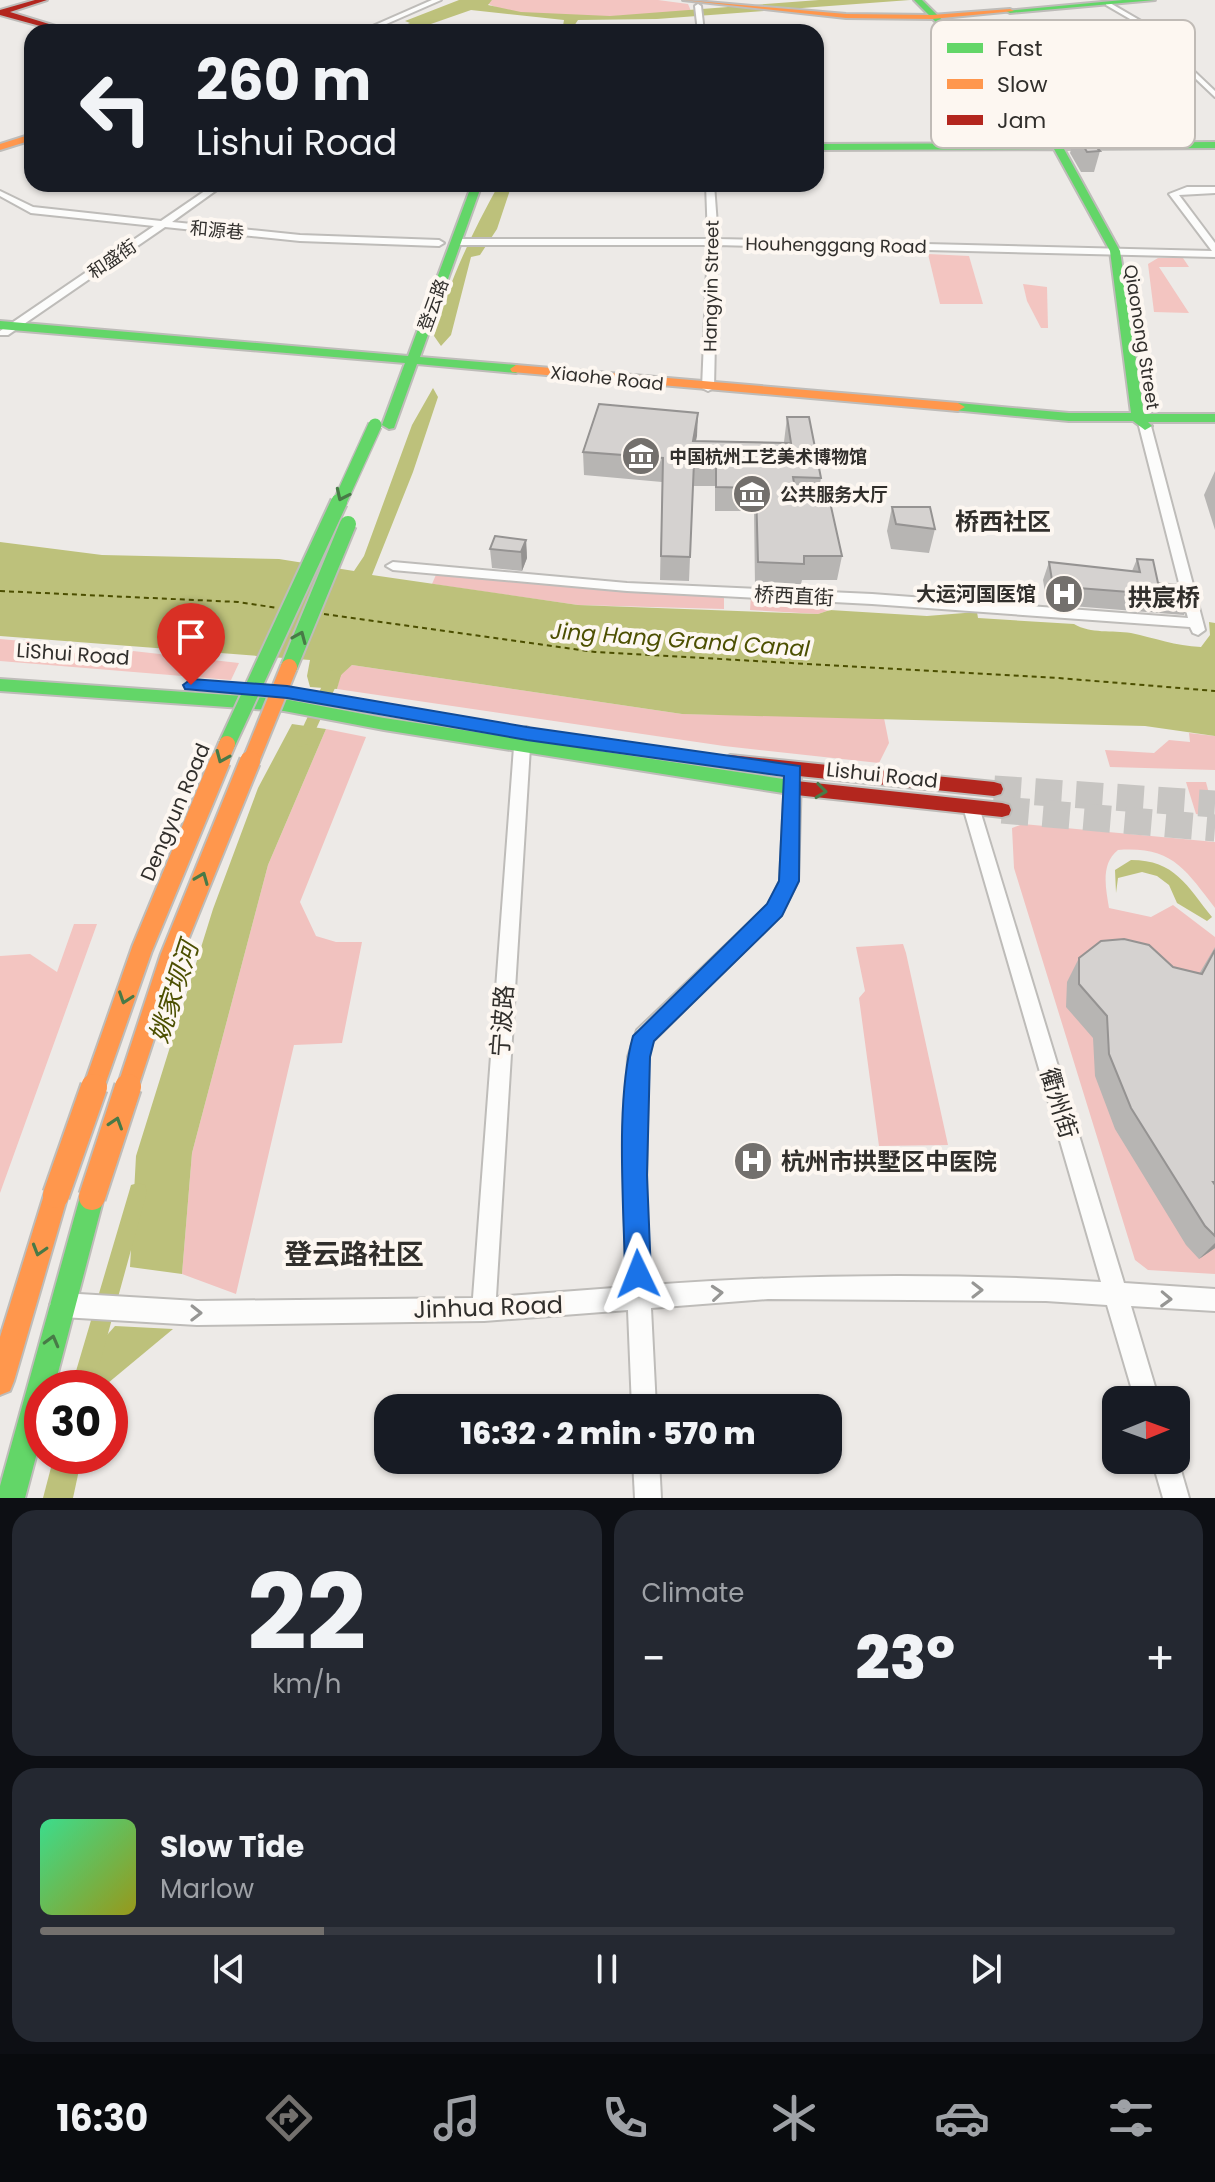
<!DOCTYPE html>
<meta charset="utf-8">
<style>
body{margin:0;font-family:Poppins,"Noto Sans SC",sans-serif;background:#242831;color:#f1f3f6;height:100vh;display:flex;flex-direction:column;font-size:30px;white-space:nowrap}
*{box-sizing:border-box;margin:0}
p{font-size:26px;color:#9ea1a6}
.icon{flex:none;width:44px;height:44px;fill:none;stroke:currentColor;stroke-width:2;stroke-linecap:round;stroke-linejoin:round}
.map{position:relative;height:1498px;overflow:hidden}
.drawer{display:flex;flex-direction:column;gap:12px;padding:12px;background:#0d0f14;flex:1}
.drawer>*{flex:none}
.hud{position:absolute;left:24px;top:24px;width:800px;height:168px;border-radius:24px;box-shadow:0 2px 6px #0004;background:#171b24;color:#f1f3f6;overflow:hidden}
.needle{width:52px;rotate:89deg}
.controls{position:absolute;left:1102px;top:1386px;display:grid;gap:16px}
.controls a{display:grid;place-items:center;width:88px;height:88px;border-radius:16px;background:#171b24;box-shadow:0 2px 6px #0004;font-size:40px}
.speed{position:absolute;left:24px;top:1370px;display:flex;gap:16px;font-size:40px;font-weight:700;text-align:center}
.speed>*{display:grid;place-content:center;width:104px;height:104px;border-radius:50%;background:#171b24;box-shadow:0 2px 6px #0004;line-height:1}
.speed .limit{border:12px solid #d22;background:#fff;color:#111}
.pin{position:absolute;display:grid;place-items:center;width:68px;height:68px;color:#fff;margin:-82px -34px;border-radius:50% 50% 50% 0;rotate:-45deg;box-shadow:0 0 8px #0007}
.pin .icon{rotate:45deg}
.me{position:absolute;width:88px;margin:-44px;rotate:358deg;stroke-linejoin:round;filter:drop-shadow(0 0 6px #0008)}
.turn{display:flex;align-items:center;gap:28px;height:168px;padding:0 40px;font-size:36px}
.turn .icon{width:104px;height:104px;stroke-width:2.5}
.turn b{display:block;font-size:56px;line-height:68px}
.big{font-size:60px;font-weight:800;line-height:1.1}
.drawer .tile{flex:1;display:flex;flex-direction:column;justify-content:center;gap:12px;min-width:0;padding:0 28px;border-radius:24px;background:#242831}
.drawer .dial{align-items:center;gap:0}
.dial b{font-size:104px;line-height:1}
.song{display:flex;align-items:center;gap:24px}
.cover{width:96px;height:96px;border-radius:12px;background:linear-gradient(135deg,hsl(150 70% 55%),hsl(60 70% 35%))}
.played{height:8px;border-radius:4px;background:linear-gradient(90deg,#73706d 25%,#363941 25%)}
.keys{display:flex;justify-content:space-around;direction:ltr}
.heat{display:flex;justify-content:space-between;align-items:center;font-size:44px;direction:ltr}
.drawer .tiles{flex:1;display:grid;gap:12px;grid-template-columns:1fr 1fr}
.tile:last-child{grid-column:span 2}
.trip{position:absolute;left:374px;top:1394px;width:468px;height:80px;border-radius:24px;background:#171b24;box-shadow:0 2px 6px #0004;font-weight:800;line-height:80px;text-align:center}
.tabs{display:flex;height:128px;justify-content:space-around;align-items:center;background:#090b0e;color:#9ea1a6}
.tabs .icon{width:56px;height:56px}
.tabs .active{color:#73706d}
.tabs b{font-size:36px;color:#f1f3f6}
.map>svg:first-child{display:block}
</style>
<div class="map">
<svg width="1215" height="1498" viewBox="0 0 1215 1498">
<rect width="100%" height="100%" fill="#edeae7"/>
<g fill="#f3c5c1">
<path d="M 492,0 L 658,0 L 688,4 L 691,11 C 645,15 524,25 487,3 Z"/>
<polygon points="928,254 969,256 983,304 940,304"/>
<polygon points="1158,258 1183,258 1189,267 1159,267 1189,313 1154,312 1148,264"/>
<polygon points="1023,284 1047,287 1048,328 1041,328 1027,301"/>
<polygon points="0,639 44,643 42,652 129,655 133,651 239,663 231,680 0,661"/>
<polygon points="74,924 97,924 0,1193 0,956 30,954 57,972"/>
</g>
<g fill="#f1c2bf">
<polygon points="438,570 724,590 724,609 578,605 432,584"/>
<polygon points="751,595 819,598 821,609 830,610 818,614 750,610"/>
<polygon points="352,665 682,714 884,718 889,743 879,763 724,746 337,689 340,675"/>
<polygon points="326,729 366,737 300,902 316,936 336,942 362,942 342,1043 294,1045 236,1294 182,1274 192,1153 268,865"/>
<polygon points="1189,733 1215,736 1215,770 1110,767 1105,750 1154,753 1169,740 1190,742"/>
<polygon points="1186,782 1206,782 1215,817 1196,814"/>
<path d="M 1023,824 L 1215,842 L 1215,908 C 1185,869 1172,846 1118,850 C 1100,864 1106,889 1109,908 L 1151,917 L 1173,905 L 1215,937 L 1215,1274 L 1148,1270 L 1135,1260 L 1014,868 L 1012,828 Z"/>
<polygon points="903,944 906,953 948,1145 879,1146 859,998 865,991 856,947"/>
</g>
<g fill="#bdc17b">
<polygon points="459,0 492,0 488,5 521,12 610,16 819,0 910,0 657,19 578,20 570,32 562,32 564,20 471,10 408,32 389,32 410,23 405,21"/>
<path d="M 499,184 L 512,184 L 497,229 L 480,255 L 471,257 L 451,335 L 441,346 L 434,336 C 449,281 472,233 499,184 Z"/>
<path d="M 433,388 L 438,397 L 413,472 L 372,575 L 578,605 L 818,614 L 830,610 L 927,616 L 977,612 L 978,618 L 1074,624 C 1091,634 1112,630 1131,633 C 1155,638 1175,646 1201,647 L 1210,635 L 1209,622 L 1215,623 L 1215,736 L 1145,726 L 682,714 L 352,665 L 341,675 L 337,689 L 310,687 L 307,676 L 310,660 L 0,636 L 0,542 L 102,555 L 279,559 L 354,571 L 364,556 L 412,425 Z"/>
<polygon points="292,724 326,729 268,865 192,1153 182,1274 130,1267 136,1156 213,909 258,788"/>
<path d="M 1131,860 C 1175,860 1187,886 1212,917 L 1207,921 L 1177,903 L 1169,885 L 1157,876 L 1142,872 L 1118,878 L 1116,893 L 1115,870 Z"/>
<polygon points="115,1326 173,1329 102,1388 72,1388 78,1368"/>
<polygon points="54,1456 82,1456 73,1498 43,1498"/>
</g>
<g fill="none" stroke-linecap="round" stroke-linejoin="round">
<g fill="#bdc17b" fill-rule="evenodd">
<polygon points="335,668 342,673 310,742 303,747 298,746 296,742 328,673"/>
<polygon points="138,1183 145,1185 147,1192 93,1388 71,1388 129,1192 131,1185"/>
</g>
<g stroke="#4c4f01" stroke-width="2" stroke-dasharray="5 4" stroke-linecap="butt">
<polyline points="0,591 238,602 278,608"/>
<polyline points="324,614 595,652 1059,678 1215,691"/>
</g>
<g stroke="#c7c5c2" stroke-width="27" stroke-dasharray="27 14" stroke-linecap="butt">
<polyline points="994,789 1215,804"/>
<polyline points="1002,810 1215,828"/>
</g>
<defs>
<g id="street">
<polygon points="432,0 441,0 368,32 359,32"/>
<polygon points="1106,3 1110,3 1141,21 1215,91 1215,97 1137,23 1106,5"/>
<polygon points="698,4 701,6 704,32 698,32 695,6"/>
<polygon points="215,184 225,184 172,222 300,235 439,240 444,243 439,246 300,241 165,227 8,335 0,335 0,331 154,226 31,213 0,196 0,191 33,207 161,221"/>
<polygon points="706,184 714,184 718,239 1212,251 1169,194 1187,187 1215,187 1215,193 1179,195 1215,243 1215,257 717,245 714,388 708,391 702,388 708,245 456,245 451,242 456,239 708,239"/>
<polygon points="1145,422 1151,426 1205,630 1198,635 1193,633 1190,627 872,604 627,591 393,570 386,566 393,562 627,583 872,594 1188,618 1139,426"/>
<path d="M 527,727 L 535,733 L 530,747 L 496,1297 L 627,1287 L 624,1196 L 628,1057 L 637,1030 L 768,905 L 780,881 L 785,776 L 787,772 L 799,772 L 801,776 L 798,881 L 781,915 L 653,1041 L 648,1057 L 646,1196 L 650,1285 C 800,1274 951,1273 1101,1282 L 963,807 L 965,802 L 977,802 L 979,807 L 1124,1283 L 1215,1289 L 1215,1311 L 1131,1306 L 1159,1400 L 1135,1400 L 1107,1305 L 1046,1301 L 768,1299 L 651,1308 L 656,1408 L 632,1408 L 628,1310 L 484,1321 L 197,1325 L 62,1317 L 54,1313 L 50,1305 L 54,1297 L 62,1293 L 197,1301 L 473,1298 L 514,747 L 521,729 Z"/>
<polygon points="1176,1456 1178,1460 1189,1498 1163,1498 1152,1460 1176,1460"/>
<polygon points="633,1460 659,1460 661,1498 635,1498"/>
</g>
<g id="fast">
<polygon points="914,0 922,0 1052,129 1061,143 1215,142 1215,148 1064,149 1120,251 1144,414 1215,414 1215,422 1148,422 1152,426 1145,430 1133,421 1069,421 953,410 951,407 958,403 1069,413 1131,413 1110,251 1054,149 816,150 816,144 1051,143 1045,132"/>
<polygon points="1123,0 1155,0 1010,13 1006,11"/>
<polygon points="472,184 482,184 420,357 516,365 522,369 516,373 417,364 394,428 389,429 382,425 405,363 0,329 0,321 408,356"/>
<polygon points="0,679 284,699 384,718 796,781 803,783 805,788 803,793 796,795 384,730 284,711 0,691"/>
<polygon points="92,1185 101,1188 104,1197 54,1388 42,1388 42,1434 25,1498 0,1498 0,1486 80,1197 83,1188"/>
</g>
<g id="slow">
<polygon points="683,0 846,14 932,15 1010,9 1014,11 932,19 846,18"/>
<polygon points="32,134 32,140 0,150 0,144"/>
<polygon points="516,365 958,403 965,407 958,411 512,372 510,369"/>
<polygon points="56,1183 65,1186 68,1195 14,1381 10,1391 0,1395 0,1337 44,1195 47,1186"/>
</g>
<g id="jam">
<polygon points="35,0 47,0 10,12 75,32 62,32 0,15 0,10"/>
<polygon points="730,755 994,782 1001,784 1003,789 1001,794 994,796 730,769 721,762"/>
<polygon points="796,781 1002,803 1009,805 1011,810 1009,815 1002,817 796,795 789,793 787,788 789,783"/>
</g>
</defs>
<use href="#street" stroke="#bebcb9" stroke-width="4"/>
<use href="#fast" stroke="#bebcb9" stroke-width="4"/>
<use href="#slow" stroke="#bebcb9" stroke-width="4"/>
<use href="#jam" stroke="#bebcb9" stroke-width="4"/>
<use href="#street" fill="#fcfcfb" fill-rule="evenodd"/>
<use href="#fast" fill="#63d668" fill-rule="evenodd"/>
<use href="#slow" fill="#ff974d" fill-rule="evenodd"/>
<use href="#jam" fill="#b3261e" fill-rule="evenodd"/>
<defs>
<polyline id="fast-bridge-far1" points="339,504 375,425"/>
<g id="fast-bridge">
<polyline points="289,667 348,524"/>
<polyline points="227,744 339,502"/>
</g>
<g id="slow-bridge-far2">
<polyline points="219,763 227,744"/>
<polyline points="250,763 289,667"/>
</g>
<g id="slow-bridge-far1">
<polyline points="93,1089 142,949 220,761"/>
<polyline points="127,1089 170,958 250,761"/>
</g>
<g id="slow-bridge">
<polyline points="56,1195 94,1087"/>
<polyline points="92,1197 128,1087"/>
</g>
</defs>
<use href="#fast-bridge-far1" stroke="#bebcb9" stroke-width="16" stroke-linecap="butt"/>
<use href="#fast-bridge" stroke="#bebcb9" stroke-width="20" stroke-linecap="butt"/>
<use href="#slow-bridge-far2" stroke="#bebcb9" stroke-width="20" stroke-linecap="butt"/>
<use href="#slow-bridge-far1" stroke="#bebcb9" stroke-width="24" stroke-linecap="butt"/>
<use href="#slow-bridge" stroke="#bebcb9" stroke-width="30" stroke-linecap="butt"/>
<use href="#fast-bridge-far1" stroke="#63d668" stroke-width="13"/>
<use href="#fast-bridge" stroke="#63d668" stroke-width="16"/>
<use href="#slow-bridge-far2" stroke="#ff974d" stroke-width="16"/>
<use href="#slow-bridge-far1" stroke="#ff974d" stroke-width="20"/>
<use href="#slow-bridge" stroke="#ff974d" stroke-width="26"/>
</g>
<g fill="#b7b5b3">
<polygon points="1030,79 1049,93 1086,128 1068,131 1066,139 1026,98"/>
<polygon points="1076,133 1100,151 1094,172 1081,172 1070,153"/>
<polygon points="698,413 696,441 784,442 787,417 821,478 817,501 797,501 797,502 842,556 837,580 802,580 800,588 755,586 754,511 715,511 715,486 693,486 689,581 660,580 662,482 584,475 583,452"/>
<polygon points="1215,471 1215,530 1204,495"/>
<polygon points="892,507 935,529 929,553 891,549 887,531"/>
<polygon points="526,540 527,558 522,571 492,568 490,549"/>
<polygon points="1137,559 1158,583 1192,597 1184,615 1047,604 1043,580 1049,562 1132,571"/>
<polygon points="1215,947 1215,1248 1199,1259 1186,1245 1115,1129 1095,1076 1093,1038 1066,1007 1067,982 1079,958 1173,967 1199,974"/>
</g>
<g fill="#959392">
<polygon points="1091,109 1086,128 1068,131 1071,119 1066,113"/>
<polygon points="698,413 697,436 691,464 693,441"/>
<polygon points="526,540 527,558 522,571 521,552"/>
<polygon points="1215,1243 1215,1248 1199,1259"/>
</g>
<g fill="#d5d2d0" stroke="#959392" stroke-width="2">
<polygon points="1076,133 1083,133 1100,151 1087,152"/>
<polygon points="599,404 698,413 693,441 791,443 787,417 809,417 821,478 793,477 797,502 830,502 842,556 804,556 804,564 758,562 756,488 716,487 716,462 694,462 690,557 661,556 663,458 583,452"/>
<polygon points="892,507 930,507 935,529 896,524"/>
<polygon points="495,536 526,540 521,552 490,549"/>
<polygon points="1137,559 1153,560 1158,583 1190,586 1192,597 1053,586 1049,562 1140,572"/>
<polygon points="1124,939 1149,945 1173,967 1202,974 1215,950 1215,1182 1213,1182 1215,1185 1215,1236 1205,1226 1131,1108 1109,1054 1107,1016 1079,984 1079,958 1101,941"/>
</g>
<defs><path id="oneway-chevron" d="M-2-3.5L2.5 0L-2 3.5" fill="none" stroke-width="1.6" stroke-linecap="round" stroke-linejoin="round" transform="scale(2)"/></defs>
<g stroke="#487a47">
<use href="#oneway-chevron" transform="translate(342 495) rotate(115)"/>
<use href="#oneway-chevron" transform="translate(300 637) rotate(-67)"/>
<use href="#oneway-chevron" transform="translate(222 757) rotate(113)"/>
<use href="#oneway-chevron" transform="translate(821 791) rotate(7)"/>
<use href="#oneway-chevron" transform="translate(202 878) rotate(-68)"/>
<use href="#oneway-chevron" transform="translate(125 998) rotate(109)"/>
<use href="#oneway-chevron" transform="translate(116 1123) rotate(-72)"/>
<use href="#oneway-chevron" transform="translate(39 1250) rotate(107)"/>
<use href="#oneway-chevron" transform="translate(52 1341) rotate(-75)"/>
</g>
<g stroke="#969694">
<use href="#oneway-chevron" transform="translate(977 1290)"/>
<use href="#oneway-chevron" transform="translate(717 1293) rotate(-5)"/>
<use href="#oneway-chevron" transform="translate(1166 1299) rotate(2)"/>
<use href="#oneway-chevron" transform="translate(196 1313) rotate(1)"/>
</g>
<path fill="#1a73e8" stroke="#114b97" stroke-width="2" d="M 191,679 L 287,686 L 527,727 L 800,766 L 799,881 L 782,916 L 654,1041 L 650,1057 L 647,1175 L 651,1274 L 647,1283 L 638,1287 L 629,1283 L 625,1274 C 624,1205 615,1101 633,1036 L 767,904 L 779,881 L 784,776 L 527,740 L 287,698 L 185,689 L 183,685 Z"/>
<defs>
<symbol id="museum-disc" viewBox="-11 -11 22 22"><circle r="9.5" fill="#73706d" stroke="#fdf7f1"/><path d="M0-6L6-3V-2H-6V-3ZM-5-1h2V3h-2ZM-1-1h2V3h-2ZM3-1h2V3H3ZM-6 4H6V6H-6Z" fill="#fff"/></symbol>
<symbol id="hospital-disc" viewBox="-11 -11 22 22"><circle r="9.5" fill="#73706d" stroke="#fdf7f1"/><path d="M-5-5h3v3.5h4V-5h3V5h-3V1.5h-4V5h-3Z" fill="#fff"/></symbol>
</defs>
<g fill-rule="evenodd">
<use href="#museum-disc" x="619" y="434" width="44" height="44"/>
<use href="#museum-disc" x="730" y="472" width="44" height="44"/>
<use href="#hospital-disc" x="1042" y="572" width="44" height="44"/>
<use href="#hospital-disc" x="731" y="1139" width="44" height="44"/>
</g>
<g text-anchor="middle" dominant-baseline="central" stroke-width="8" stroke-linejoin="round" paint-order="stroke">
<g font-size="18" fill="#312f2c" stroke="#fdf7f1">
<text transform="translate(217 230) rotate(5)">和源巷</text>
<text transform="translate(836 245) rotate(1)">Houhenggang Road</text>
<text transform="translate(112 259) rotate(-34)">和盛街</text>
<text transform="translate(711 286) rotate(-89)">Hangyin Street</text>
<text transform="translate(433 305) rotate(-70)">登云路</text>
<text transform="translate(1142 337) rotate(81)">Qiaonong Street</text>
<text transform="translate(607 378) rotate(6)">Xiaohe Road</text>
</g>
<g font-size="18" font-weight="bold" fill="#312f2c" stroke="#fdf7f1" text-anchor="start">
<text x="669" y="456">中国杭州工艺美术博物馆</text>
<text x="780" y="494">公共服务大厅</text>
</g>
<g font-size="20" font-weight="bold" fill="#312f2c" stroke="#fdf7f1" text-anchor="end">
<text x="1036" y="594">大运河国医馆</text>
</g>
<g font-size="20" fill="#312f2c" stroke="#fdf7f1">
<text transform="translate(794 596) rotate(3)">桥西直街</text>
<text transform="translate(73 654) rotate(4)">LiShui Road</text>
<text transform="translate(882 775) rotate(6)">Lishui Road</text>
<text transform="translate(175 812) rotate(-67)">Dengyun Road</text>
</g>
<g font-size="22" font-style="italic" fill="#4c4f01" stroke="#fdf7f1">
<text transform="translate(680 640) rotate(4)">Jing Hang Grand Canal</text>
</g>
<g font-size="24" font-weight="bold" fill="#312f2c" stroke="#fdf7f1">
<text x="1003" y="521">桥西社区</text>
<text x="1164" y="597">拱宸桥</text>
</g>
<g font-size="24" fill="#312f2c" stroke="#fdf7f1">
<text transform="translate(502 1021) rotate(-86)">宁波路</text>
<text transform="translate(1059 1103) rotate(73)">衢州街</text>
<text transform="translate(488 1307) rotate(-2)">Jinhua Road</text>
</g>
<g font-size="24" font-weight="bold" fill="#312f2c" stroke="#fdf7f1" text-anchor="start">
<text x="781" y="1161">杭州市拱墅区中医院</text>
</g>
<g font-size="26" font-style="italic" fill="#4c4f01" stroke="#fdf7f1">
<text transform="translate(174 992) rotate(-72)">姚家坝河</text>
</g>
<g font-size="28" font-weight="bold" fill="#312f2c" stroke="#fdf7f1">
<text x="354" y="1254">登云路社区</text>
</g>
</g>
<rect x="931" y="20" width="264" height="128" rx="12" fill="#fdf7f1" stroke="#c0bbb6" stroke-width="2"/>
<rect x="947" y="43" width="36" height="10" fill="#63d668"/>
<rect x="947" y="79" width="36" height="10" fill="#ff974d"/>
<rect x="947" y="115" width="36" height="10" fill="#b3261e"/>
<g font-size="22" fill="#312f2c">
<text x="997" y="56">Fast</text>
<text x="997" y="92">Slow</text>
<text x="997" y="128">Jam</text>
</g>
</svg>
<div class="controls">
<a><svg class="needle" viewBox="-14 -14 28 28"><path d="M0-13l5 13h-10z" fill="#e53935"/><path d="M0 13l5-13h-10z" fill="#9ea1a6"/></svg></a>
</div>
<div class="speed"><div class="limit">30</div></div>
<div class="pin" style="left:191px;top:685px;background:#d93025"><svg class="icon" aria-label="arrive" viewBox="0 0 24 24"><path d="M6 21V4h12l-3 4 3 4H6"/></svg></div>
<svg class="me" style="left:638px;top:1274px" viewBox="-20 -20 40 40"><path d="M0-17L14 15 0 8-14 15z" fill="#1a73e8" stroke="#fff" stroke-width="4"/></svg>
<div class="trip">16:32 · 2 min · 570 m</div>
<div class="hud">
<div class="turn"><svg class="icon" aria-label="left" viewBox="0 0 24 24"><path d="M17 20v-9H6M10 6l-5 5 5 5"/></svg><div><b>260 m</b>Lishui Road</div></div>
</div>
</div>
<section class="drawer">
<div class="tiles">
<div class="tile dial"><b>22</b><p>km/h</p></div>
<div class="tile"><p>Climate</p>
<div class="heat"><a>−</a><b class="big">23°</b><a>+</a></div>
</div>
<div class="tile">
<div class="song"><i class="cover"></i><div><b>Slow Tide</b><p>Marlow</p></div></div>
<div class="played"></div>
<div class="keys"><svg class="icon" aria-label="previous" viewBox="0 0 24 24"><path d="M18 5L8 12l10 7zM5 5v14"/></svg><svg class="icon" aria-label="pause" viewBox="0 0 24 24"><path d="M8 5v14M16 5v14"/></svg><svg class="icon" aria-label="next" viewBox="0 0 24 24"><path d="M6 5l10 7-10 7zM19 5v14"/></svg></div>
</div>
</div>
</section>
<nav class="tabs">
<b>16:30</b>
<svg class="icon active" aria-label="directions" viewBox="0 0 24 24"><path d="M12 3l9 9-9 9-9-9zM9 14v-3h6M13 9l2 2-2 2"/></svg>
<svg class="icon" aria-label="music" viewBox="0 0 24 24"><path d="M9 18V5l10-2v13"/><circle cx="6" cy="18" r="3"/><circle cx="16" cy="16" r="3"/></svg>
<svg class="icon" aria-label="phone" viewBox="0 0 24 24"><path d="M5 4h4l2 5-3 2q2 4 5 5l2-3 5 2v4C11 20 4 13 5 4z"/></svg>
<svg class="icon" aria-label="climate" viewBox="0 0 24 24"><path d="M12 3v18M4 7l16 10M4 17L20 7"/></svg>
<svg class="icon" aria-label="car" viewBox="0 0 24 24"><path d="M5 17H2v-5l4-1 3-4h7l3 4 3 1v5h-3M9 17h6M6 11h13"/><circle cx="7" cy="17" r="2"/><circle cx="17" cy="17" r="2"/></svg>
<svg class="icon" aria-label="filters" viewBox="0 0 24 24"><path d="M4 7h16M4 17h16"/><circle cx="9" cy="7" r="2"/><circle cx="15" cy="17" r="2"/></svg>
</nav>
